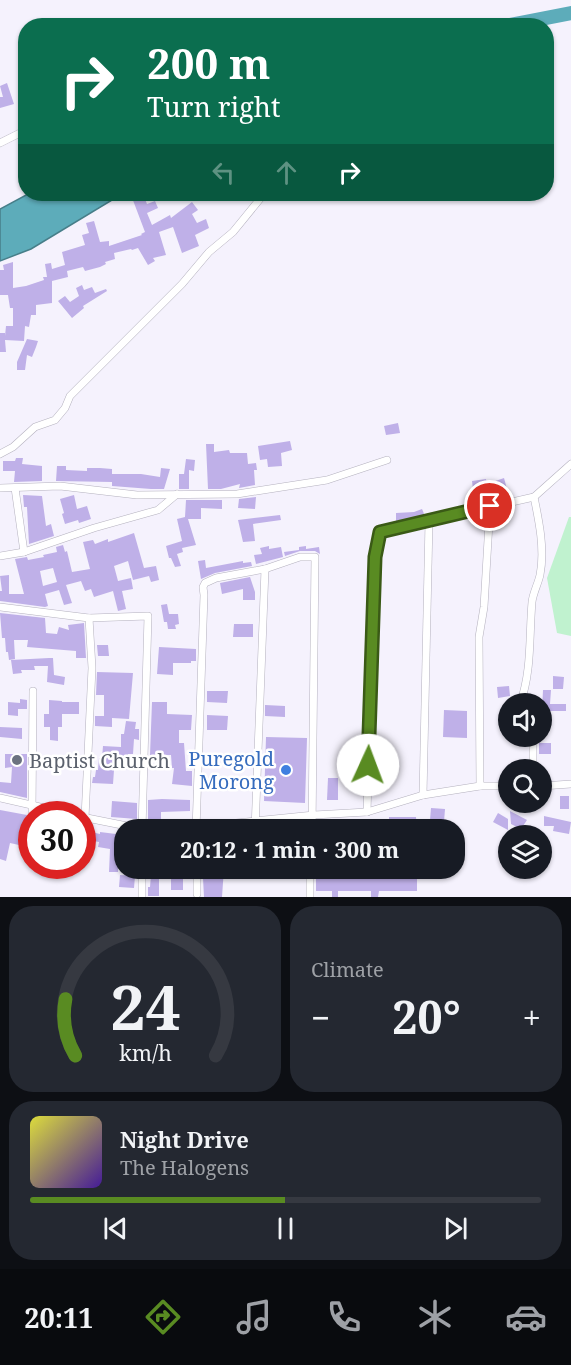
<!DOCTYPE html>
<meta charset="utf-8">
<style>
body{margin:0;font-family:"Noto Serif",serif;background:#242831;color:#f1f3f6;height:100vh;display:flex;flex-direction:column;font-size:22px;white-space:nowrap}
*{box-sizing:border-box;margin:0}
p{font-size:20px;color:#9ea1a6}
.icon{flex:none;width:33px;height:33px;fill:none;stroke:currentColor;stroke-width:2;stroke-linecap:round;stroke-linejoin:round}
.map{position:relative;height:897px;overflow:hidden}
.sheet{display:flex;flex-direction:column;gap:9px;padding:9px;background:#0d0f14;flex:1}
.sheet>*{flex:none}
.guide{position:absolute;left:18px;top:18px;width:536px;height:183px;border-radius:24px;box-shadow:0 2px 4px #0004;background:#0b6e4f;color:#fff;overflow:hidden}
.buttons{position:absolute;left:498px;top:693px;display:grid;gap:12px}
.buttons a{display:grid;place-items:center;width:54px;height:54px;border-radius:50%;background:#171b24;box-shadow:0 2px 4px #0004;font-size:30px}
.speed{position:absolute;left:18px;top:801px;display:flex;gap:12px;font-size:30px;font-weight:700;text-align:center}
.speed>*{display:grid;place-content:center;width:78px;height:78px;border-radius:50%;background:#171b24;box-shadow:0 2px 4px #0004;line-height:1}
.speed .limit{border:9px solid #d22;background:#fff;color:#111}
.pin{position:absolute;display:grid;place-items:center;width:51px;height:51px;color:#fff;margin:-26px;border:3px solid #fff;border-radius:50%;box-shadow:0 2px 6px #0007}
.me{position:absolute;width:66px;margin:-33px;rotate:2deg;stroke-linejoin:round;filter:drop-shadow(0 0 4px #0008)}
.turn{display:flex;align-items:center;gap:21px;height:126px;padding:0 30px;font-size:27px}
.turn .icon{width:78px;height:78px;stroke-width:2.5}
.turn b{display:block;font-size:42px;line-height:51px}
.lanes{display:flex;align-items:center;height:57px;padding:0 30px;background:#0003;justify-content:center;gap:30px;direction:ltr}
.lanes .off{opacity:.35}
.big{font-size:45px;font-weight:700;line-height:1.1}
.sheet .tile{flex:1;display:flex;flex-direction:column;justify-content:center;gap:9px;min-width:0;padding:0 21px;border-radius:24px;background:#242831}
.sheet .dial{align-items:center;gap:0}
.dial svg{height:156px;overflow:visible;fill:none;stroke:#363941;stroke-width:7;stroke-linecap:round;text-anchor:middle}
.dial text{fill:#f1f3f6;stroke:none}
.song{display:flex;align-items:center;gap:18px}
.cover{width:72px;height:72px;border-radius:9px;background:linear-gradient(135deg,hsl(60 70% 55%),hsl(260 70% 35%))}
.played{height:6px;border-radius:3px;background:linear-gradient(90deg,#598b22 50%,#363941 50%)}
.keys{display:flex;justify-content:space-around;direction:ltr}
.heat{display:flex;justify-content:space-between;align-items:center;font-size:33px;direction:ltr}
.sheet .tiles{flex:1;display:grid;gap:9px;grid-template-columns:1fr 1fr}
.tile:last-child{grid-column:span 2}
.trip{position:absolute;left:114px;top:819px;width:351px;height:60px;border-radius:24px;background:#171b24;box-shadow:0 2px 4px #0004;font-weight:700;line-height:60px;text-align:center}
.menu{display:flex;height:96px;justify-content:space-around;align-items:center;background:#090b0e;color:#9ea1a6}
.menu .icon{width:42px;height:42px}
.menu .selected{color:#598b22}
.menu b{font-size:27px;color:#f1f3f6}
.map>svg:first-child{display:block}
</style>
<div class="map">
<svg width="571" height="897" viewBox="0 0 571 897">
<rect width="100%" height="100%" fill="#f5f2fd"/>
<polygon fill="#c0f2cf" points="569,517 571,517 571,636 557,633 547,578"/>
<polygon fill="#5dacba" stroke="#477e89" stroke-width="1.5" points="28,194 122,194 31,249 0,261 0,209"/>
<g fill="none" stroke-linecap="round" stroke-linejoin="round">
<polyline stroke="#5dacba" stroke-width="14" points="505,26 571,13"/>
</g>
<g fill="#bfb0e8" fill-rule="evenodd">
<polygon points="7,83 14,104 0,108 0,97 3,97 0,86"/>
<polygon points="137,194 143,194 147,204 155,201 158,208 147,213 152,225 170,215 171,218 192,202 198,210 192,214 197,223 206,219 209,228 195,235 199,246 182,253 173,227 159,232 166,255 153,258 155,261 148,265 138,248 132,250 131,249 114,253 115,259 105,262 106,264 100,267 85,271 83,267 67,271 68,277 52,281 52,303 36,305 36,315 31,315 29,327 25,326 24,341 5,340 6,352 0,352 0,333 5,333 5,336 6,326 13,326 13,308 10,308 8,295 0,295 0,270 4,270 3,265 13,262 13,288 26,286 44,280 43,277 47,277 45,264 51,263 52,269 65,265 62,252 85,245 82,235 89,233 86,223 94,221 100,242 109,241 109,246 142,235 141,234 145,232 131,195"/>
<polygon points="82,285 84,290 92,287 95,293 106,289 107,291 83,306 84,308 72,318 58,301 65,296 70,302 79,296 76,288"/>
<polygon points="27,339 38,341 36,347 32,357 27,355 25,370 17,370 17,362"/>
<polygon points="398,423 400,433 386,435 384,426"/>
<polygon points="290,441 292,450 281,453 282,466 268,467 267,459 260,460 258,446"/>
<polygon points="206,444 214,444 214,452 229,450 230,453 247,453 248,464 256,463 257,470 254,470 255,485 239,488 240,484 221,489 208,489"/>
<polygon points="16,458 23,458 22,464 42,466 42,481 14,482 15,471 3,471 3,461 15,461"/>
<polygon points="186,459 195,460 194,471 189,470 189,489 179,489 179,474 184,474"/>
<polygon points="57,466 66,466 66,470 87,471 87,468 100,468 112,469 112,474 141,474 160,477 161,468 170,469 164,489 151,489 112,486 112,482 56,481"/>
<polygon points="504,478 507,489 488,497 474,498 472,481 486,479 487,484"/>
<polygon points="23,495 42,496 46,526 51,524 54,536 29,544 27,507 24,507"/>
<polygon points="74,495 77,509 87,506 91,519 79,523 78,520 65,524 62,514 64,513 60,499"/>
<polygon points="256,497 255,509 238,508 239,499"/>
<polygon points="186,500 222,500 222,509 201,508 201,519 188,519 196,545 182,548 183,552 177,554 181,566 175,567 171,558 169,558 166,546 182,541 177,519 185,517"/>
<polygon points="422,509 425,516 396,521 396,513 414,512"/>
<polygon points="280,515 281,520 253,524 255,541 243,542 238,520"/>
<path d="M 134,533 L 144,568 L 156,566 L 159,580 L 151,582 L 149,576 L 133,580 L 128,561 L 114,566 L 118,581 L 131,578 L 133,589 L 122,591 L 126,609 L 118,611 L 113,591 L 94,597 L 91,589 L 85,591 L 81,581 L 66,585 L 72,603 L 64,605 L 59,590 L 45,594 L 48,606 L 45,607 L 0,601 L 0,591 L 2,591 L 0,576 L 9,575 L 9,594 L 24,594 L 15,559 L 27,557 L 28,560 L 44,557 L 43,555 L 57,552 L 56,547 L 63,545 L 65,552 L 67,551 L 72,572 L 90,569 L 83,542 L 93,540 L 95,544 L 108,539 L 108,542 ZM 53,568 L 57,582 L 43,586 L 40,571 Z"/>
<polygon points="269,546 269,549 281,547 283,557 256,564 254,555 262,554 260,548"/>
<polygon points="306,546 306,549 319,547 320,554 315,551 300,551 285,556 284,552 299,550 299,547"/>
<polygon points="205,560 206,568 243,561 243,563 251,562 252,566 215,573 201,579 198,561"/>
<polygon points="250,577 255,592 255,600 243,600 243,589 222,594 220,583"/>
<polygon points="167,604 169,614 178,614 179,624 175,625 176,629 168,629 167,622 164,622 161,605"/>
<polygon points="0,613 45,618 46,633 57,634 59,627 69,630 68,625 84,623 86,658 76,658 76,651 27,647 28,640 14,640 15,659 9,660 8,652 6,652 5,638 2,638"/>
<polygon points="234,624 253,624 253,637 233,637"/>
<polygon points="97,645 108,645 109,656 98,656"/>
<polygon points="159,647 196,649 196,661 191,661 191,663 173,663 173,675 157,674"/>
<polygon points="49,658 53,658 54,675 65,677 64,685 47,682 48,666 34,666 35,670 21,670 22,673 13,674 11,660"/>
<polygon points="97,672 133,673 129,719 112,718 112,727 95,726 95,716 104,716 104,695 96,695"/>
<polygon points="553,676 564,677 563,689 553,689"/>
<polygon points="509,686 510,696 498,698 497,687"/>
<polygon points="543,690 551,690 550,704 566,704 566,711 542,711"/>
<polygon points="207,691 228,691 227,703 207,702"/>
<polygon points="20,699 27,700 27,709 18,709 18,716 8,715 8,702 20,703"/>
<polygon points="49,700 62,701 62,702 79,702 79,714 62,714 62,727 58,727 58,741 50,740 50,727 44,727 44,714 49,714"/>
<polygon points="152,702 167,702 167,714 192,715 191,730 179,730 179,743 184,743 186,771 192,771 192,786 172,784 174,768 172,768 171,755 150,755"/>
<polygon points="265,705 285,706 285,717 265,716"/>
<polygon points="444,710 467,711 467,738 443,737"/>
<polygon points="207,715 228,716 227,730 207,730"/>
<polygon points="126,721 136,722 135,729 139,729 139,740 134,739 133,754 128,754 127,770 114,770 113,784 92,783 93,777 95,777 96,770 98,770 99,758 102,758 103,746 121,747 121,734 124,734"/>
<polygon points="0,727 22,728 22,739 0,737"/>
<polygon points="266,737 307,738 305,803 264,801"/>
<rect x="539" y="743" width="12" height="11"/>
<polygon points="5,754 27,754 27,798 0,792 0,782 11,783 12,767 5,768"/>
<polygon points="328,778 338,778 338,800 327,800"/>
<rect x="560" y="796" width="9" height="13"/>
<polygon points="162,799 190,800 190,811 161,812 161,822 148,822 148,800"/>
<polygon points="112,801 137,803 137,819 111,817"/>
<polygon points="431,808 445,809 444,822 430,820"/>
<polygon points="0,810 27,815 25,825 22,824 19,845 10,843 6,861 0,859"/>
<polygon points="510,811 527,820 521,829 511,824"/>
<polygon points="498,813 508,819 508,830 493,822"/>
<polygon points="544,816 571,822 569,834 553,831 554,826 544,826"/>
<polygon points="389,817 416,817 417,830 389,830"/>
<polygon points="342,820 360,821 360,830 341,830"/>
<polygon points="82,830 100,834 100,832 124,835 124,858 118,858 118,872 109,872 110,849 98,847 99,842 82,839"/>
<rect x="171" y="868" width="12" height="22"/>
<polygon points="215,868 224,868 222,897 204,897 203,878 214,879"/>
<polygon points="271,868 301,868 301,878 270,875"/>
<polygon points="316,868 417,868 417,891 379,891 378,897 371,897 371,891 338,891 338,897 332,897 332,891 316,891"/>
<polygon points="120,875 135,876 134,888 119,887"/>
<polygon points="151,875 159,876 159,896 148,896 148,887 150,887"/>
</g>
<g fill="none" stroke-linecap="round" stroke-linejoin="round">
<defs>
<g id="street">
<polyline points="0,143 26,130"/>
<polyline points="0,454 13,447 35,427 55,420 65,408 70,396 182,284 209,252 233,232 264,194"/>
<polyline points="0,488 60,486 137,495 237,494 327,480 387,460"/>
<polyline points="15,488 24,552"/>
<polyline points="0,556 24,552 94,528 158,510 177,494"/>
<polyline points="0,607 89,618 148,616 142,830"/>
<path d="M 520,704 C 532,671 529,636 532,602 C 533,593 538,584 540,575 C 545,550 539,521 534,497"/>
<polyline points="533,770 533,736"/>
<polyline points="480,786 479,637 484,607 490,506"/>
<polyline points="542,786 571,784"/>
<polyline points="423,795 429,522"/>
<polyline points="0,798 71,814"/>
<polyline points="367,812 375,557 380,532 534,497 571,464"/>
<polyline points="32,814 33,691"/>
<polyline points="82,817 142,829 196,827 314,815 367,812 423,795 480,786 508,786"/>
<polyline points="85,818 92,668 89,618"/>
<polyline points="196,830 204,595 203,587 205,583 216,578 265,569 300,557 315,557 312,830"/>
<polyline points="255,830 265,569"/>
<polyline points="28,844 32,817"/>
<polyline points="197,868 197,894"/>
<polyline points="310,868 310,897"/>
<polyline points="142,897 142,868"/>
</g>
</defs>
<use href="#street" stroke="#b4b1be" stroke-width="8"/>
<use href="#street" stroke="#fff" stroke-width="7"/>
</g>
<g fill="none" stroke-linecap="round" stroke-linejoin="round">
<defs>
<polyline id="route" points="368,765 375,557 380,532 490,506"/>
</defs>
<use href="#route" stroke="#3a5a16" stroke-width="15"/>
<use href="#route" stroke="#598b22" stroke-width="10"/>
</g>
<circle fill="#6b7280" stroke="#fff" stroke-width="2" cx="17" cy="760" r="6"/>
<circle fill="#3f7fe0" stroke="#fff" stroke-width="2" cx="286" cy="770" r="6"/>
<g text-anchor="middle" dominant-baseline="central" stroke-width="5" stroke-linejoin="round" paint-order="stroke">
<g font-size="20" fill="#366cbe" stroke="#fff" text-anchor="end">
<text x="274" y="758">Puregold<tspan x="274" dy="23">Morong</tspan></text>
</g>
<g font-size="20" fill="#5b616d" stroke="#fff" text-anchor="start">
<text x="29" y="760">Baptist Church</text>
</g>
</g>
</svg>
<div class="buttons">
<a><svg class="icon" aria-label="sound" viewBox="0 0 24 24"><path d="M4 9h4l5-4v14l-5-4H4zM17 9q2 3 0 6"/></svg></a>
<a><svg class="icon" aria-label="search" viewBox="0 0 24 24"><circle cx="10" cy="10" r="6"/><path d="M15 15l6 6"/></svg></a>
<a><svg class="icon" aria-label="layers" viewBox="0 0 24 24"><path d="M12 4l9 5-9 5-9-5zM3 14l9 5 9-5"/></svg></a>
</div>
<div class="speed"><div class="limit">30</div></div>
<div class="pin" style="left:490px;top:506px;background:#d93025"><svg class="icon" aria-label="arrive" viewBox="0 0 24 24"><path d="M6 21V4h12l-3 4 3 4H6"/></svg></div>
<svg class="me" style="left:368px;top:765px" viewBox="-20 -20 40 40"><circle r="19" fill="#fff"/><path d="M0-13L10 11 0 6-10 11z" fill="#598b22"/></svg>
<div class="trip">20:12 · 1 min · 300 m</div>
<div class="guide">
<div class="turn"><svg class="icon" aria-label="right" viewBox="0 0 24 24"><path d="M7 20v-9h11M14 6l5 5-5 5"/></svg><div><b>200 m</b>Turn right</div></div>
<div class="lanes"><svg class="icon off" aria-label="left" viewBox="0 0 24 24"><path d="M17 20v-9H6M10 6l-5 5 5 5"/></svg><svg class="icon off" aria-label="ahead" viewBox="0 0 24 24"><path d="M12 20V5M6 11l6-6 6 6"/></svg><svg class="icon" aria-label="right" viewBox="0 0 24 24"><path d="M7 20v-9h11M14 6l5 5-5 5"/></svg></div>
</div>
</div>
<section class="sheet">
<div class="tiles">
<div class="tile dial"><svg viewBox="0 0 100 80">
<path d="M14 69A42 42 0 1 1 86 69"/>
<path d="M14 69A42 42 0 0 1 9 40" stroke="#598b22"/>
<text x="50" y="56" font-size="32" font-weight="700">24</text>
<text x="50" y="72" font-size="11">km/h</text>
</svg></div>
<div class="tile"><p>Climate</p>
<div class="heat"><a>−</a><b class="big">20°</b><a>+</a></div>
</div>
<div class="tile">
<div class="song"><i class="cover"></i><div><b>Night Drive</b><p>The Halogens</p></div></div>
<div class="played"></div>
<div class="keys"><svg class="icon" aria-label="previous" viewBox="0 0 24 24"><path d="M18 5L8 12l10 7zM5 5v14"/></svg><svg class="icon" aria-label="pause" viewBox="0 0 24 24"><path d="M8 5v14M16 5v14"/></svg><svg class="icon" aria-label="next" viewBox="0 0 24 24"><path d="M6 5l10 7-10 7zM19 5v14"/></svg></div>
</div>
</div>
</section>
<nav class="menu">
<b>20:11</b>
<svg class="icon selected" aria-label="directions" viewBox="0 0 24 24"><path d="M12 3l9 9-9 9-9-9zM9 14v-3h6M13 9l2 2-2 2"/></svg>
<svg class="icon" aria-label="music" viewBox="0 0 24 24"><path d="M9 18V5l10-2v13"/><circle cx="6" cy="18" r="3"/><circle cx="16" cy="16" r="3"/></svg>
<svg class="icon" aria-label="phone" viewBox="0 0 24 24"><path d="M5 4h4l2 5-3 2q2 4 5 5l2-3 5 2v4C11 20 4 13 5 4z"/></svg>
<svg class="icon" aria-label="climate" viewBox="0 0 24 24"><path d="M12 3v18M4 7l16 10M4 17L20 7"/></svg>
<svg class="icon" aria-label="car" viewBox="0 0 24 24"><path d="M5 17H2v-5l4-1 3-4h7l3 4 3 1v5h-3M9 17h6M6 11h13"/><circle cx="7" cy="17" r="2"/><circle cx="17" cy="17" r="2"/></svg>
</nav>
